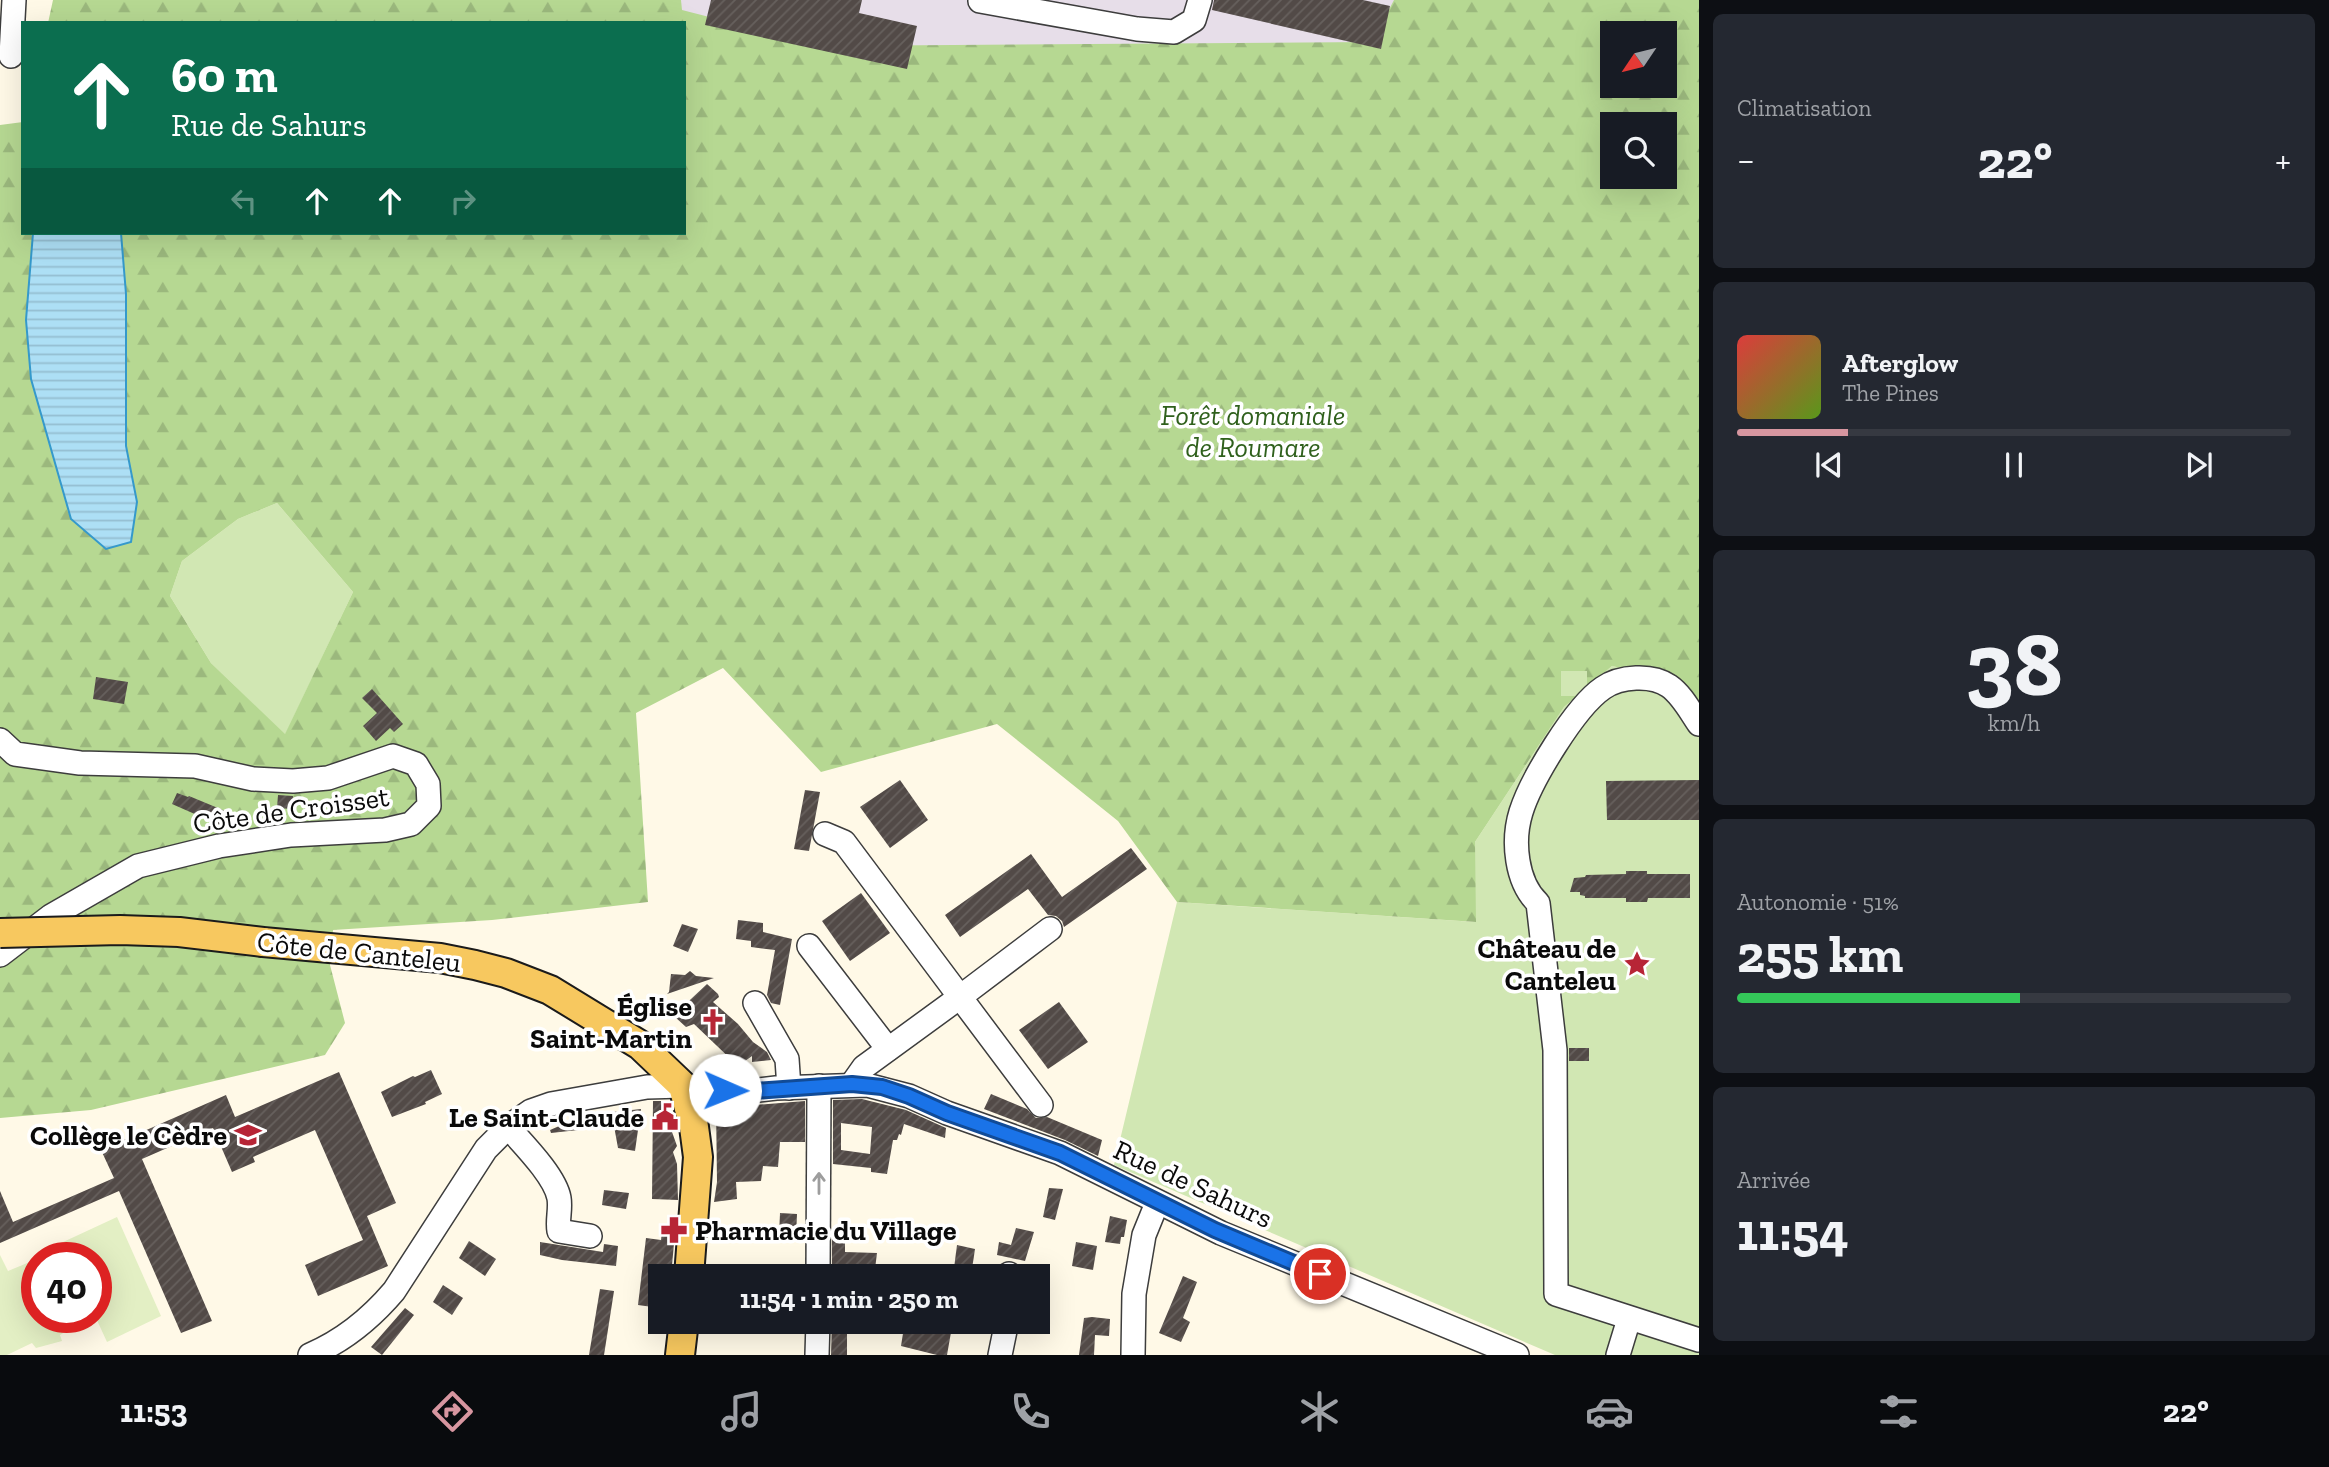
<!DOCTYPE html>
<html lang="fr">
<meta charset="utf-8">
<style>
body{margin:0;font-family:"Zilla Slab",serif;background:#242831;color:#f1f3f6;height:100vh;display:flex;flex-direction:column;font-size:26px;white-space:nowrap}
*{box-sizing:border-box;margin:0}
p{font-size:23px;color:#9ea1a6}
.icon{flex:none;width:38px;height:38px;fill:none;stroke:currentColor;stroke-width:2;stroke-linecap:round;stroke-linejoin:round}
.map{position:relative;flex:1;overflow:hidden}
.sheet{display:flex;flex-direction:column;gap:14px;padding:14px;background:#0d0f14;width:630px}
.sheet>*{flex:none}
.hud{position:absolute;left:21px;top:21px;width:665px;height:214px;border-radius:0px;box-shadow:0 7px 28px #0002;background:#0b6e4f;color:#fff;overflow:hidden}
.needle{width:46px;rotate:235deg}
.tools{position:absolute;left:1600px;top:21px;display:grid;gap:14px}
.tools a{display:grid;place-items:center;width:77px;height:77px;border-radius:0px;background:#171b24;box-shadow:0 7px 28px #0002;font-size:35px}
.speed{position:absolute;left:21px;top:1242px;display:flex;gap:14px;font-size:35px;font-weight:700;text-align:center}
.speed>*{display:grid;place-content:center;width:91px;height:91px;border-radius:50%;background:#171b24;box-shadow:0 7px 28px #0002;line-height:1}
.speed .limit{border:10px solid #d22;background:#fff;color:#111}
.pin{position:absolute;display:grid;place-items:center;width:60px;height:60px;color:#fff;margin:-30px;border:4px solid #fff;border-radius:50%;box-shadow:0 2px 7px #0007}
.me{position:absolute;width:77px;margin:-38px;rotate:91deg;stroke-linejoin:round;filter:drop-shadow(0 0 5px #0008)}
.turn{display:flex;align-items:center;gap:24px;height:147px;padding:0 35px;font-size:32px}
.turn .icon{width:91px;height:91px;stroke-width:2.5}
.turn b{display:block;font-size:49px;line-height:60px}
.lanes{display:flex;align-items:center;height:66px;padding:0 35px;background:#0003;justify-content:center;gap:35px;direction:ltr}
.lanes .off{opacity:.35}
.big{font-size:52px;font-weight:700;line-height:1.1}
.sheet .card{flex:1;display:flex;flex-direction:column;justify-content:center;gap:10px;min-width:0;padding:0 24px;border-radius:10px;background:#242831}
.sheet .dial{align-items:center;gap:0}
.dial b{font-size:91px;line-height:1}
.song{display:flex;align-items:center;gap:21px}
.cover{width:84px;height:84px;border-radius:10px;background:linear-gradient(135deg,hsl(0 70% 55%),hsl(90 70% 35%))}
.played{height:7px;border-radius:4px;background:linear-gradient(90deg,#d796a0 20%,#363941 20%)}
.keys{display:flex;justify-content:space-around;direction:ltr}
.heat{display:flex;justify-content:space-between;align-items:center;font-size:38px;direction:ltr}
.charge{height:10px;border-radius:5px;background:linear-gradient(90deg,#34c759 51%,#363941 0)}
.trip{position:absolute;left:648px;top:1264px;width:402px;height:70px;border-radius:0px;background:#171b24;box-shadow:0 7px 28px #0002;font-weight:700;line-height:70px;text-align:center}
.menu{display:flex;height:112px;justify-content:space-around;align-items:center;background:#090b0e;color:#9ea1a6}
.menu .icon{width:49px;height:49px}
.menu .on{color:#d796a0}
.menu b{font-size:32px;color:#f1f3f6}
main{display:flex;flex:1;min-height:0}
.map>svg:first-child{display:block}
</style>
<main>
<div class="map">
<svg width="1699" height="1355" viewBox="0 0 1699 1355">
<defs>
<pattern id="forest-firs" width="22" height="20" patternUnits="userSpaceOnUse" patternTransform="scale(1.75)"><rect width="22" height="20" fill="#b6d892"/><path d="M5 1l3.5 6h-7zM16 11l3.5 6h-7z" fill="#9bb87d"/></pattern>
<pattern id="water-rules" width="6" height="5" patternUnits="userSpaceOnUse" patternTransform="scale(1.75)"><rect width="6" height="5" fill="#addff5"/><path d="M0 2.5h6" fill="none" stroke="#94bed1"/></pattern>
<pattern id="building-hatch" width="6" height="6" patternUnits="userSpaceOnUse" patternTransform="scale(1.75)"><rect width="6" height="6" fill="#524a47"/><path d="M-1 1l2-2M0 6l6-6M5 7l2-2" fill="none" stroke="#66605d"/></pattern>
</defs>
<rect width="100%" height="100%" fill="#fff9e7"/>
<polygon fill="#e7dee9" points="677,0 1400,0 1386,44 905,77 684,23 674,23"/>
<g fill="#d1e7b3">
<polygon points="277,503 353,592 285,735 211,663 170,596 182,561 238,519"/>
<polygon points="1612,666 1682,682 1699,705 1699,1355 1555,1355 1114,1165 1177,902 1475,922 1475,842 1564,707 1576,697 1561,696 1561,671 1587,671 1587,686"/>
</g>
<path fill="url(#forest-firs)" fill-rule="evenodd" d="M 53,0 L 681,0 L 682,10 L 822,46 L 1372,42 L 1394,0 L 1699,0 L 1699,705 L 1682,682 L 1612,666 L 1587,687 L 1587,671 L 1561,671 L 1561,696 L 1577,696 L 1564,707 L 1475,842 L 1476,922 L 1177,902 L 1118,821 L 997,724 L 821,772 L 723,668 L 636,713 L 648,902 L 492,920 L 333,930 L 330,965 L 345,1023 L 325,1055 L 91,1110 L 0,1118 L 0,125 L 23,122 L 23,233 L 33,233 L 26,320 L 31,379 L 71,519 L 137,502 L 126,446 L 126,294 L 121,233 L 684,233 L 684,23 L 48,23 ZM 1612,33 L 1664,33 L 1664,86 L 1612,86 ZM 1612,124 L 1664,124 L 1664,177 L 1612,177 ZM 277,503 L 353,592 L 285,734 L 211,663 L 170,596 L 182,561 L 238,519 Z"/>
<g fill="#e3efc4">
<polygon points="117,1217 161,1316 107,1342 96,1318 96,1258 68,1258 61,1243"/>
<polygon points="0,1255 8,1271 37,1259 37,1318 77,1318 71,1321 73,1327 60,1335 62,1341 36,1348 32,1343 7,1355 0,1355"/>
</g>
<polygon fill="url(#water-rules)" stroke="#3599cb" stroke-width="2" points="33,233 121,233 126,294 126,446 137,502 131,542 106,549 71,519 31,379 26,320"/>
<g fill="url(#building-hatch)" fill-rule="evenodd">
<polygon points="711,0 862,0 859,13 917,26 907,69 705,25"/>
<polygon points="1214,0 1363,0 1390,6 1381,49 1212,10"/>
<polygon points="96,677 128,682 124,704 93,699"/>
<polygon points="372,689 403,724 394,732 390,728 376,741 363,726 377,713 362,698"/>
<polygon points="900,780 928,820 890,848 860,807"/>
<polygon points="1699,780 1699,820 1607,820 1606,781"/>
<polygon points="805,790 820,792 809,851 794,849"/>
<polygon points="177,793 188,797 189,796 242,818 237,829 231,830 172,804"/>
<polygon points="278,795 293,796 292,809 277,808"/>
<polygon points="1131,848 1147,869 1064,927 1062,921 1056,916 1048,915 1028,889 960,937 945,915 1031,854 1062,897"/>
<polygon points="1626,871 1647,871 1647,874 1690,874 1690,898 1648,898 1647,902 1626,902 1626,898 1585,898 1585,896 1580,895 1580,892 1570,892 1574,878 1585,877 1586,875 1626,874"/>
<polygon points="861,893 890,933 850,961 822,921"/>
<polygon points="738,920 763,923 763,932 792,939 780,1005 771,1003 767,995 775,950 751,947 751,941 736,939"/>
<polygon points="682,924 698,929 688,952 673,946"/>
<polygon points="690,971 696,976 714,978 667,994 669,992 671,974 685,975"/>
<polygon points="707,984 718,994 719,997 713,1002 738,1024 753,1042 767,1052 771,1060 752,1062 752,1056 738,1066 694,1024 686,1027 675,1017 675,1014"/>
<polygon points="1059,1002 1088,1042 1048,1069 1019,1030"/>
<rect x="1569" y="1048" width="20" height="13"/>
<polygon points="431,1070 442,1094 425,1102 426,1104 392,1117 381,1092 413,1076 415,1077"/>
<polygon points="339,1072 396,1203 367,1216 388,1266 318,1296 305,1265 363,1240 315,1130 253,1157 255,1162 232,1172 213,1128 142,1159 212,1321 181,1333 119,1191 0,1243 0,1191 13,1222 114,1178 101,1150 226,1095 235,1117"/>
<polygon points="991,1094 1027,1109 1036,1118 1047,1117 1102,1140 1098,1156 1065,1140 984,1109"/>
<path d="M 862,1099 L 906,1110 L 946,1128 L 945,1138 L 904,1124 L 901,1135 L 899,1134 L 897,1140 L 893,1140 L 887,1174 L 871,1172 L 871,1168 L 833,1164 L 833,1100 ZM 841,1123 L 872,1127 L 870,1154 L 841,1150 Z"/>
<polygon points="653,1101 661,1101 677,1146 673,1152 677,1164 678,1200 652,1199"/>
<polygon points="805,1101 805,1142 780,1142 778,1167 763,1166 761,1181 736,1182 737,1199 714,1202 717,1182 716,1104 742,1106"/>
<polygon points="641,1109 635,1151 618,1148 614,1126 551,1133 550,1130 585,1115"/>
<polygon points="1049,1188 1063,1189 1055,1220 1043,1217"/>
<polygon points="604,1190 629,1193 626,1209 602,1205"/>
<polygon points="780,1213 797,1214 796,1237 779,1236"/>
<polygon points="1110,1216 1127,1220 1124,1237 1121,1237 1120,1244 1105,1242"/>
<polygon points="1016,1228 1034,1232 1025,1261 997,1255 999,1242 1011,1245"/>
<polygon points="662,1232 675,1233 671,1276 660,1276 660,1308 638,1305 646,1238 661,1240"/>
<polygon points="832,1239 845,1239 845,1252 877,1253 875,1269 844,1269 838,1270 838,1276 832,1276"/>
<polygon points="469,1241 496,1259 485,1276 459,1258"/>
<polygon points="540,1242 603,1252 604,1244 618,1246 616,1266 562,1260 540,1255"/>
<polygon points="1076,1242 1097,1246 1093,1270 1072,1266"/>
<polygon points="957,1245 975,1249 971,1276 953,1276"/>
<polygon points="1183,1276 1197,1282 1183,1318 1190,1322 1181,1342 1159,1333"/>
<polygon points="443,1285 463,1298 452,1315 433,1302"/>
<polygon points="600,1289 614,1291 604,1355 589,1355"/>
<polygon points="405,1308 414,1315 382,1355 371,1347"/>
<polygon points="1092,1317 1110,1319 1109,1336 1095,1335 1094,1355 1079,1355 1084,1318"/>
<polygon points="832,1321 847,1323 847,1355 831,1355"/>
<polygon points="934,1321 953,1321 947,1355 937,1355 901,1346 904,1327 933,1328"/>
</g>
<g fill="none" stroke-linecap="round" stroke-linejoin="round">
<defs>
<g id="minor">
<polyline points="980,1 1137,29 1174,32 1194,20 1200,0"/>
<polyline points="11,56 14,0"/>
<path d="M 1699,724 C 1690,711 1682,695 1669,686 C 1652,674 1620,676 1603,688 C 1575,707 1531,780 1521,812 C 1512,841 1516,882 1538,903 L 1555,1050 L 1556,1294 L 1699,1340"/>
<polyline points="0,740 15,754 80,763 195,766 253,779 293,781 328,778 393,756 416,764 428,784 429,806 411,824 385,830 291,835 219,846 138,866 51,916 0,955"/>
<polyline points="825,834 844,842 960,997 864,1067 852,1084"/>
<polyline points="809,946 888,1049"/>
<polyline points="755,1003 787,1059 789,1088"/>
<polyline points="1041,1105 960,997 1050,929"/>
<path d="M 508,1127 C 523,1144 555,1176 559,1198 C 561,1209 557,1220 559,1231 L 590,1236"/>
<polyline points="1009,1274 1009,1276"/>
<polyline points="818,1276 819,1086"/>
<path d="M 310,1355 C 343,1341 371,1318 394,1291 L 486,1149 L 508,1127 L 531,1111 L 551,1104 L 647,1087 L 683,1086 L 741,1092 L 776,1088 L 867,1085 L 909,1096 L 947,1113 L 1060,1153 L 1221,1233 L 1517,1355"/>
<polyline points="817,1355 818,1321"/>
<polyline points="1000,1355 1007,1321"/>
<polyline points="1133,1355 1134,1294 1144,1235 1157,1203"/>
<polyline points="1618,1355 1629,1319"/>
</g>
<g id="major">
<polyline points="263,942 440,958 475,965 506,973 550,990 640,1045 683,1086 694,1127 698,1157 689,1276"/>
<polyline points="680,1355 684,1321"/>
</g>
</defs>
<use href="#minor" stroke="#3d3d3d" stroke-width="26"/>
<use href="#major" stroke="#1b1b1b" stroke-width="32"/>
<use href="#minor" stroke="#fff" stroke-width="23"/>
<use href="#major" stroke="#f7c85f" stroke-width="28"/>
<defs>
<polyline id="major-bridge" points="0,933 120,930 179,932 263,942"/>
</defs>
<use href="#major-bridge" stroke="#1b1b1b" stroke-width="32" stroke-linecap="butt"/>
<use href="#major-bridge" stroke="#f7c85f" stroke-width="28"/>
</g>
<defs><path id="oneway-shaft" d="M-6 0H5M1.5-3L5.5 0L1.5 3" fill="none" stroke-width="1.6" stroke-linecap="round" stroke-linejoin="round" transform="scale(1.75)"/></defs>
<use stroke="#9d9d9d" href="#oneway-shaft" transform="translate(819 1183) rotate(-90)"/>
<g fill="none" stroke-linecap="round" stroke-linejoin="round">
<defs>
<polyline id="route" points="725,1090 741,1092 852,1084 882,1087 909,1096 947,1113 1060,1153 1215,1230 1320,1274"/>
</defs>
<use href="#route" stroke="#114b97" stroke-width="18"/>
<use href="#route" stroke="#1a73e8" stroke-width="12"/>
</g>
<defs>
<symbol id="sight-bare" viewBox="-9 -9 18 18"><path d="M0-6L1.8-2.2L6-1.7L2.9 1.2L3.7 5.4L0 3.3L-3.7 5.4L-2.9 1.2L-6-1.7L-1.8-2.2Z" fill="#b72536" stroke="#fff" stroke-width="2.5" paint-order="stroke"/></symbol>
<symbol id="church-bare" viewBox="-9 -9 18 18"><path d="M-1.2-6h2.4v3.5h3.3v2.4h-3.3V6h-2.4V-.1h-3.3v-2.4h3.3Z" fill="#b72536" stroke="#fff" stroke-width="2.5" paint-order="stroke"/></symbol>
<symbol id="civic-bare" viewBox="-9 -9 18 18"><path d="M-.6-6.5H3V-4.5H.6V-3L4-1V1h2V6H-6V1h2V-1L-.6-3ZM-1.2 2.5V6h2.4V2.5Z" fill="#b72536" stroke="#fff" stroke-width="2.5" paint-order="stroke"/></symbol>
<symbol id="school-bare" viewBox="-9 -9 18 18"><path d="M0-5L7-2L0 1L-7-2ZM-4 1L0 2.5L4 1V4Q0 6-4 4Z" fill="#b72536" stroke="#fff" stroke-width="2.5" paint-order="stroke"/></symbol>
<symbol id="pharmacy-bare" viewBox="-9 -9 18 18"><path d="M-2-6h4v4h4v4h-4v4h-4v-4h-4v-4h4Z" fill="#b72536" stroke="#fff" stroke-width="2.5" paint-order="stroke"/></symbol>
</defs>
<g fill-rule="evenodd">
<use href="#sight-bare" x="1618" y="945" width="38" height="38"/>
<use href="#church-bare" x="694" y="1003" width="38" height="38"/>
<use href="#civic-bare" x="646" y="1098" width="38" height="38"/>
<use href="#school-bare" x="229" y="1116" width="38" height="38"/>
<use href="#pharmacy-bare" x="655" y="1211" width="38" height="38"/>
</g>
<g text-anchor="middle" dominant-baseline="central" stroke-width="7" stroke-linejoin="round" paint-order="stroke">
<g font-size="28" font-style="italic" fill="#2f601c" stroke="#fff">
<text x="1253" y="415">Forêt domaniale<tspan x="1253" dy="32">de Roumare</tspan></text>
</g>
<g font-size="28" fill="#0a0a0a" stroke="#fff">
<text transform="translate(291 810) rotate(-8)">Côte de Croisset</text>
<text transform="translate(359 952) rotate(6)">Côte de Canteleu</text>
<text transform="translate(1193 1184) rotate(25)">Rue de Sahurs</text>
</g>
<g font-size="28" font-weight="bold" fill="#0a0a0a" stroke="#fff" text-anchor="end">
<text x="1616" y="948">Château de<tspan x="1616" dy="32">Canteleu</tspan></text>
<text x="692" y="1006">Église<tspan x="692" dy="32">Saint-Martin</tspan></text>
<text x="644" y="1117">Le Saint-Claude</text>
<text x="227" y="1135">Collège le Cèdre</text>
<text x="695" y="1230" text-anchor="start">Pharmacie du Village</text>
</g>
</g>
</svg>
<div class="tools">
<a><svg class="needle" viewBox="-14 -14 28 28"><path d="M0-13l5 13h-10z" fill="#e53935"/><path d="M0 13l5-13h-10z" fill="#9ea1a6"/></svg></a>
<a><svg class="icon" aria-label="search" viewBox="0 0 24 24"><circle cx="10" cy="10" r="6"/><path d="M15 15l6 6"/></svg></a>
</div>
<div class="speed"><div class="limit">40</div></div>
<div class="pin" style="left:1320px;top:1274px;background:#d93025"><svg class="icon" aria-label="arrive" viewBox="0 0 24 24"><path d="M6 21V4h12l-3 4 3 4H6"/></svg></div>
<svg class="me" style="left:725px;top:1090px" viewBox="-20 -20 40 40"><circle r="19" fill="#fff"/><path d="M0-13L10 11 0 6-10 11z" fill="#1a73e8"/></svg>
<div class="trip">11:54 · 1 min · 250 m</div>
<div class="hud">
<div class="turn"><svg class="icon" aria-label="ahead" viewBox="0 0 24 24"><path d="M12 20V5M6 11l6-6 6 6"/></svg><div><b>60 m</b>Rue de Sahurs</div></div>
<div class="lanes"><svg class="icon off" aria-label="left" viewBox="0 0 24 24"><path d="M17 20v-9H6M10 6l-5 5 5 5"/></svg><svg class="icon" aria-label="ahead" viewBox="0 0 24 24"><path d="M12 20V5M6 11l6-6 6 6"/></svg><svg class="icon" aria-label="ahead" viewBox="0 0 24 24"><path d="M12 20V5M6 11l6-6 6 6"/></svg><svg class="icon off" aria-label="right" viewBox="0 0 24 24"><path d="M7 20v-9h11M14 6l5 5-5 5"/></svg></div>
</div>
</div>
<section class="sheet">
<div class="card"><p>Climatisation</p>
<div class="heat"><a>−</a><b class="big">22°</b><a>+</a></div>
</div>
<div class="card">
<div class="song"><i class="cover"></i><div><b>Afterglow</b><p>The Pines</p></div></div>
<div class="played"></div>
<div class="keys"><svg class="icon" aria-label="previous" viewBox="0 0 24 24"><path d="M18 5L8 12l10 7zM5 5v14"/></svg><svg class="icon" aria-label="pause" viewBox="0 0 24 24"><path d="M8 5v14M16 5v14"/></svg><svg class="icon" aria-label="next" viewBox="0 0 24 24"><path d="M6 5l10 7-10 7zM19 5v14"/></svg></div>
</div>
<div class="card dial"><b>38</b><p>km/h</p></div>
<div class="card"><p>Autonomie · 51%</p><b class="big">255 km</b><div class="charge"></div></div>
<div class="card"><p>Arrivée</p><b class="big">11:54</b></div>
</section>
</main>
<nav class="menu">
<b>11:53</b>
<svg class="icon on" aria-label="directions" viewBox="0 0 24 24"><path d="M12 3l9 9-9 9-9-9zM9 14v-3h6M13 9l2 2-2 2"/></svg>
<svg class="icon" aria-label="music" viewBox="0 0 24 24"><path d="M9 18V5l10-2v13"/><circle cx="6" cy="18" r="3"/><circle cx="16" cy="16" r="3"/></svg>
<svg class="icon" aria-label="phone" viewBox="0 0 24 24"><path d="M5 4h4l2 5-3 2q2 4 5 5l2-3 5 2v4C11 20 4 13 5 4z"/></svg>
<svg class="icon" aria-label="climate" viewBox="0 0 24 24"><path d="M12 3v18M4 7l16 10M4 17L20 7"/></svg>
<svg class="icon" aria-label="car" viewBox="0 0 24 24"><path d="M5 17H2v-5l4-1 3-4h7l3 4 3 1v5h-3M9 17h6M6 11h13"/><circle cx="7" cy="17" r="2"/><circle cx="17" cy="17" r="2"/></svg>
<svg class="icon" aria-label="filters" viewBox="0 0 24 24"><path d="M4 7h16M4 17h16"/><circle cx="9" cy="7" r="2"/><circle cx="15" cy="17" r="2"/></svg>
<b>22°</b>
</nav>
